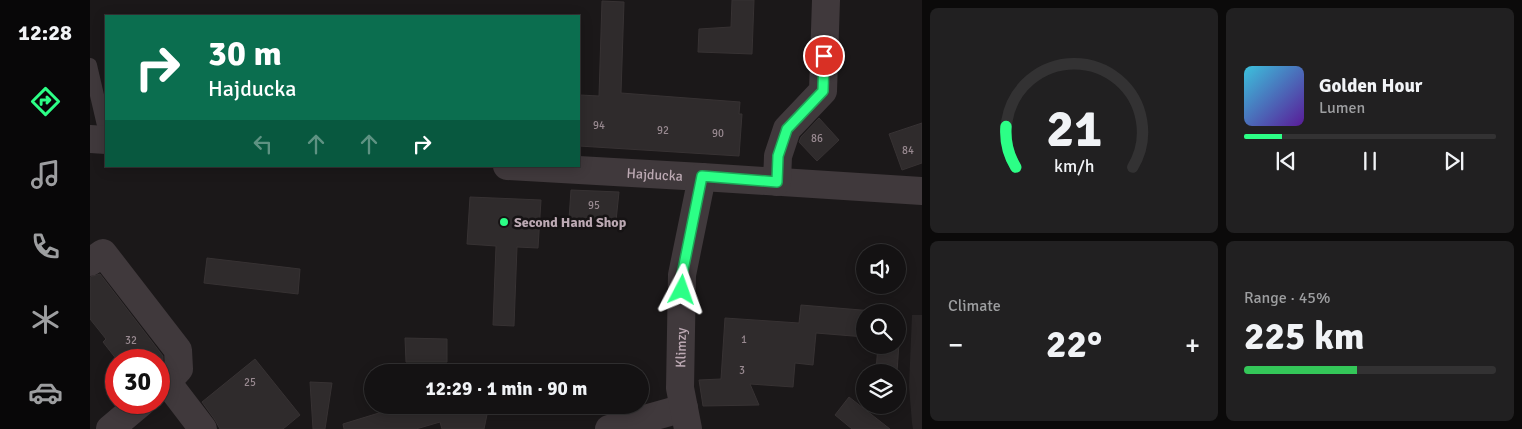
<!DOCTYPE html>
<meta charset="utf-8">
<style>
body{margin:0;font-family:Signika,sans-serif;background:#212021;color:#f1f3f6;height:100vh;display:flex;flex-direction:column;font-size:19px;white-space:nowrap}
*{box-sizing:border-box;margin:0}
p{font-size:16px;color:#9d9ea0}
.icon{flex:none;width:28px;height:28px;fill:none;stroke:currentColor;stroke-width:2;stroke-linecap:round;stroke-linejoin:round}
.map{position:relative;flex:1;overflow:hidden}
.drawer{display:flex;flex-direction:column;gap:8px;padding:8px;background:#0b0a0a;width:600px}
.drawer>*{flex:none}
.guide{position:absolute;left:15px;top:15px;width:475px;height:152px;border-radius:0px;box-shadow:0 2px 12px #0003,0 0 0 1px #333233;background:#0b6e4f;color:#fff;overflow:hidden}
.tools{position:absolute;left:766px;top:244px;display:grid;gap:10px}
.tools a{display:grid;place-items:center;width:50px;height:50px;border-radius:50%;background:#141213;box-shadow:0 2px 12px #0003,0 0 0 1px #333233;font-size:25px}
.speed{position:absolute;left:15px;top:349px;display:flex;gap:10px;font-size:25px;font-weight:700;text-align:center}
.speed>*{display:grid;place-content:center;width:65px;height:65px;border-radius:50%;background:#141213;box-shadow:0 2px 12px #0003,0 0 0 1px #333233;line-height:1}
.speed .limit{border:8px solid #d22;background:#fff;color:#111}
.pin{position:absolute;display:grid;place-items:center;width:42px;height:42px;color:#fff;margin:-21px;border:2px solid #fff;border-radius:50%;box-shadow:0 1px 5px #0007}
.me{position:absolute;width:55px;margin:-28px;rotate:4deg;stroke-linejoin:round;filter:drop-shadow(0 0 4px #0008)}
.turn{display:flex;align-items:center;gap:18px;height:105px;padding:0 20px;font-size:22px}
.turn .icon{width:65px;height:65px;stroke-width:2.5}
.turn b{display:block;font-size:35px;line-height:42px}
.lanes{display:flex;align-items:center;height:48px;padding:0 20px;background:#0003;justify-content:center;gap:25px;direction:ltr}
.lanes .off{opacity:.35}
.big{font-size:38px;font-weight:700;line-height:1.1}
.drawer .widget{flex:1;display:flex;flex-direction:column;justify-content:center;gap:8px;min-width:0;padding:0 18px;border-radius:8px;background:#212021}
.drawer .dial{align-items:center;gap:0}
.dial svg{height:130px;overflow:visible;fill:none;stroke:#333233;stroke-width:7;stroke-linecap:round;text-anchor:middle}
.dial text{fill:#f1f3f6;stroke:none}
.song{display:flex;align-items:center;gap:15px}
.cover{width:60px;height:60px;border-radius:8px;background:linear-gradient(135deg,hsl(190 70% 55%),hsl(270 70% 35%))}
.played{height:5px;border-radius:2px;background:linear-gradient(90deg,#2cff86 15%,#333233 15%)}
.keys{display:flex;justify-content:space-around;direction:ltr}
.heat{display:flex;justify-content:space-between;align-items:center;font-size:28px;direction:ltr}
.charge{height:8px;border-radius:4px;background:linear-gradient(90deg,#34c759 45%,#333233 0)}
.drawer .tiles{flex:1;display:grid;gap:8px;grid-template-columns:repeat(2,1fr)}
.trip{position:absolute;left:274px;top:364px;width:285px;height:50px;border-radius:25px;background:#141213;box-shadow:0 2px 12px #0003,0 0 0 1px #333233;font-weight:700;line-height:50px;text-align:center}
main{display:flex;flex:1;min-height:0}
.tab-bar{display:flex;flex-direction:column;width:90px;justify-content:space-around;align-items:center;background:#080708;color:#9d9ea0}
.tab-bar .icon{width:35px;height:35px}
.tab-bar .current{color:#2cff86}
.tab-bar b{font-size:22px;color:#f1f3f6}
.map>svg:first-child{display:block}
</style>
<main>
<nav class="tab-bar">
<b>12:28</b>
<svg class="icon current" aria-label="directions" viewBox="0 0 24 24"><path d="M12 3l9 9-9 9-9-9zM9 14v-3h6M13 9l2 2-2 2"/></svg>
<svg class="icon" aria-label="music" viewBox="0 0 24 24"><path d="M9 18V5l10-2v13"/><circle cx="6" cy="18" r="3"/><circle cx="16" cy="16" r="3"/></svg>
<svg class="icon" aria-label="phone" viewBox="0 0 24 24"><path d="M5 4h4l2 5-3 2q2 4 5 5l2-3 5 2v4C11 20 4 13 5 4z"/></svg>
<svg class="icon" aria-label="climate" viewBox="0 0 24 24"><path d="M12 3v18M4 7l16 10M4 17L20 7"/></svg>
<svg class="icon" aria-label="car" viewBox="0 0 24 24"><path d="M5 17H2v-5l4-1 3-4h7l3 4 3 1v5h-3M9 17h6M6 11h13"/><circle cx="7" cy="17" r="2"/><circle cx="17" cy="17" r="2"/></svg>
</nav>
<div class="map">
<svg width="832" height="429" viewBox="0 0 832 429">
<rect width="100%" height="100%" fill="#1b1819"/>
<polygon fill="#282425" points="822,315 832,315 832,429 823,429 822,423 819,386"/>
<g fill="#2f2b2c" stroke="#373233">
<polygon points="642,0 664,0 662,54 608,52 609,29 641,27"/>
<polygon points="512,1 534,2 531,93 650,102 649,114 652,114 649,156 489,146 489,101 490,101 490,95 509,96"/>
<polygon points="729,118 749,140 727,161 709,142 711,137"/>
<polygon points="832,123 832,163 812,170 799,134"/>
<polygon points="481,190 529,192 526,221 479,219"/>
<polygon points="380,197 451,200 448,248 427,247 424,326 403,325 406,246 377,244"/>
<polygon points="117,258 210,269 208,294 114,283"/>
<polygon points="10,274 73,356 73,360 27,360 13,342 16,339 0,319 0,277"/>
<polygon points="711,305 795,312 775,312 775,337 726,333 723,365 705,363 703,387 660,384 669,405 613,406 609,380 631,379 635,318 709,323"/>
<polygon points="808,314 811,314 807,372 786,371 788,345 808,345"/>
<polygon points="315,338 357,339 357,362 316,362"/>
<polygon points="165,359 210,415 193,429 130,429 125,420 112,402"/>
<polygon points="220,382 242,383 235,429 223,429"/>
<polygon points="759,397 800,429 762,429 745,415"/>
<polygon points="315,405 399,405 394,429 352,429 350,422 326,429 254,429 253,424"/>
</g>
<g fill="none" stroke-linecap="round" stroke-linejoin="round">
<polyline stroke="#40393c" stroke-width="14" points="0,65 16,134"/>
<g stroke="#40393c" stroke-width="28">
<polyline points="0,139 16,140"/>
<path id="s1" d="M 417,166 L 612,177 L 832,191"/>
<polyline points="687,182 688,156 697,129 733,91 736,0"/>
<polyline points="0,262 13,253 88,350 89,369 77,382"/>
<polyline points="69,388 77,382 113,429"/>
<polyline points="20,429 52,402"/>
<polyline points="519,429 594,408"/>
<path id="s2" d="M 598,429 L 590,388 L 592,275 L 612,177"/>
</g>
</g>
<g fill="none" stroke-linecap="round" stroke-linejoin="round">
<defs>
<polyline id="route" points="592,290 592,275 612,176 687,182 688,156 697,129 733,91 734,56"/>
</defs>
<use href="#route" stroke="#1da657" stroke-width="12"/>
<use href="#route" stroke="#2cff86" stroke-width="9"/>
</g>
<circle fill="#2cff86" stroke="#161314" stroke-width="2" cx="414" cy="222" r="5"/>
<g text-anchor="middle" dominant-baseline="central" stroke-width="5" stroke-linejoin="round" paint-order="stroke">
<g font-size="11" fill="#988990">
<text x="509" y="125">94</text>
<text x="573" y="130">92</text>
<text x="628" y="133">90</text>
<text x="727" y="138">86</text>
<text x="818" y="150">84</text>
<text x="504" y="205">95</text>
<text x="654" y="339">1</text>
<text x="41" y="340">32</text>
<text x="652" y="370">3</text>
<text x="160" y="382">25</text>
</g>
<g font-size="14" fill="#bca9b3" stroke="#161314">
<text stroke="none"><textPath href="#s1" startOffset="148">Hajducka</textPath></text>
<text stroke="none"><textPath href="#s2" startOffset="82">Klimzy</textPath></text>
</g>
<g font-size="14" font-weight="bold" fill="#bca9b3" stroke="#161314" text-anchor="start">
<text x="424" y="222">Second Hand Shop</text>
</g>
</g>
</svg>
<div class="tools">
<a><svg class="icon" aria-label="sound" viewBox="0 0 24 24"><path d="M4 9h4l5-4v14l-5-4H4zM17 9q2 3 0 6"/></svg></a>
<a><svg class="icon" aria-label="search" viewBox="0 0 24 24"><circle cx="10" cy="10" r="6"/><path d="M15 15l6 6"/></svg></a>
<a><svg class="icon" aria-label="layers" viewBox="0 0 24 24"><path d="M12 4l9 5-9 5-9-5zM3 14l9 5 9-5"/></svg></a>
</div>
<div class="speed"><div class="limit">30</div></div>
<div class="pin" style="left:734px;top:56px;background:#d93025"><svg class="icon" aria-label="arrive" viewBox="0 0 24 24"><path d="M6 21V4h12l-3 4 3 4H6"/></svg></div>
<svg class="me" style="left:592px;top:290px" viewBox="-20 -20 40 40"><path d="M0-17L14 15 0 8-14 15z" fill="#2cff86" stroke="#fff" stroke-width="4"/></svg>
<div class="trip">12:29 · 1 min · 90 m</div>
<div class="guide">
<div class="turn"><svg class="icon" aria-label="right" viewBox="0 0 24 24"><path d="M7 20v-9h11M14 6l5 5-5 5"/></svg><div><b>30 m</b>Hajducka</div></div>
<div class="lanes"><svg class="icon off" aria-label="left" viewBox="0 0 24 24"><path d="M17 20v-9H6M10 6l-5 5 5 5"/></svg><svg class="icon off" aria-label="ahead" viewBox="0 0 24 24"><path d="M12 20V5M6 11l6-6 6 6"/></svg><svg class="icon off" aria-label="ahead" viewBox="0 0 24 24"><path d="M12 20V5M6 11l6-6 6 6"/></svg><svg class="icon" aria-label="right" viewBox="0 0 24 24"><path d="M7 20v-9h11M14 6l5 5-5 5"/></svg></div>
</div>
</div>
<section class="drawer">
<div class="tiles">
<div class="widget dial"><svg viewBox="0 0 100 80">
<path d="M14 69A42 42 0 1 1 86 69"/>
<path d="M14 69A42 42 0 0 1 8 44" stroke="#2cff86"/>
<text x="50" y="56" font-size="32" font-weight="700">21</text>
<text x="50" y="72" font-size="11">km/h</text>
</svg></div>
<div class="widget">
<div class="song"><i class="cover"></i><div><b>Golden Hour</b><p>Lumen</p></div></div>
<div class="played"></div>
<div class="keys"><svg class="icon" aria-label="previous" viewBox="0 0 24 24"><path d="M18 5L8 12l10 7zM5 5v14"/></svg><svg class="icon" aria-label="pause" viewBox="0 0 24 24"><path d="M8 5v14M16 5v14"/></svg><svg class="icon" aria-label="next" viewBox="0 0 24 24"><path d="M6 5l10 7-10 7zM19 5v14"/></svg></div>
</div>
<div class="widget"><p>Climate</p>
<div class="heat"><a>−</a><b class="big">22°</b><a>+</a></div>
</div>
<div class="widget"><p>Range · 45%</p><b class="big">225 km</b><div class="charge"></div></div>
</div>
</section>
</main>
